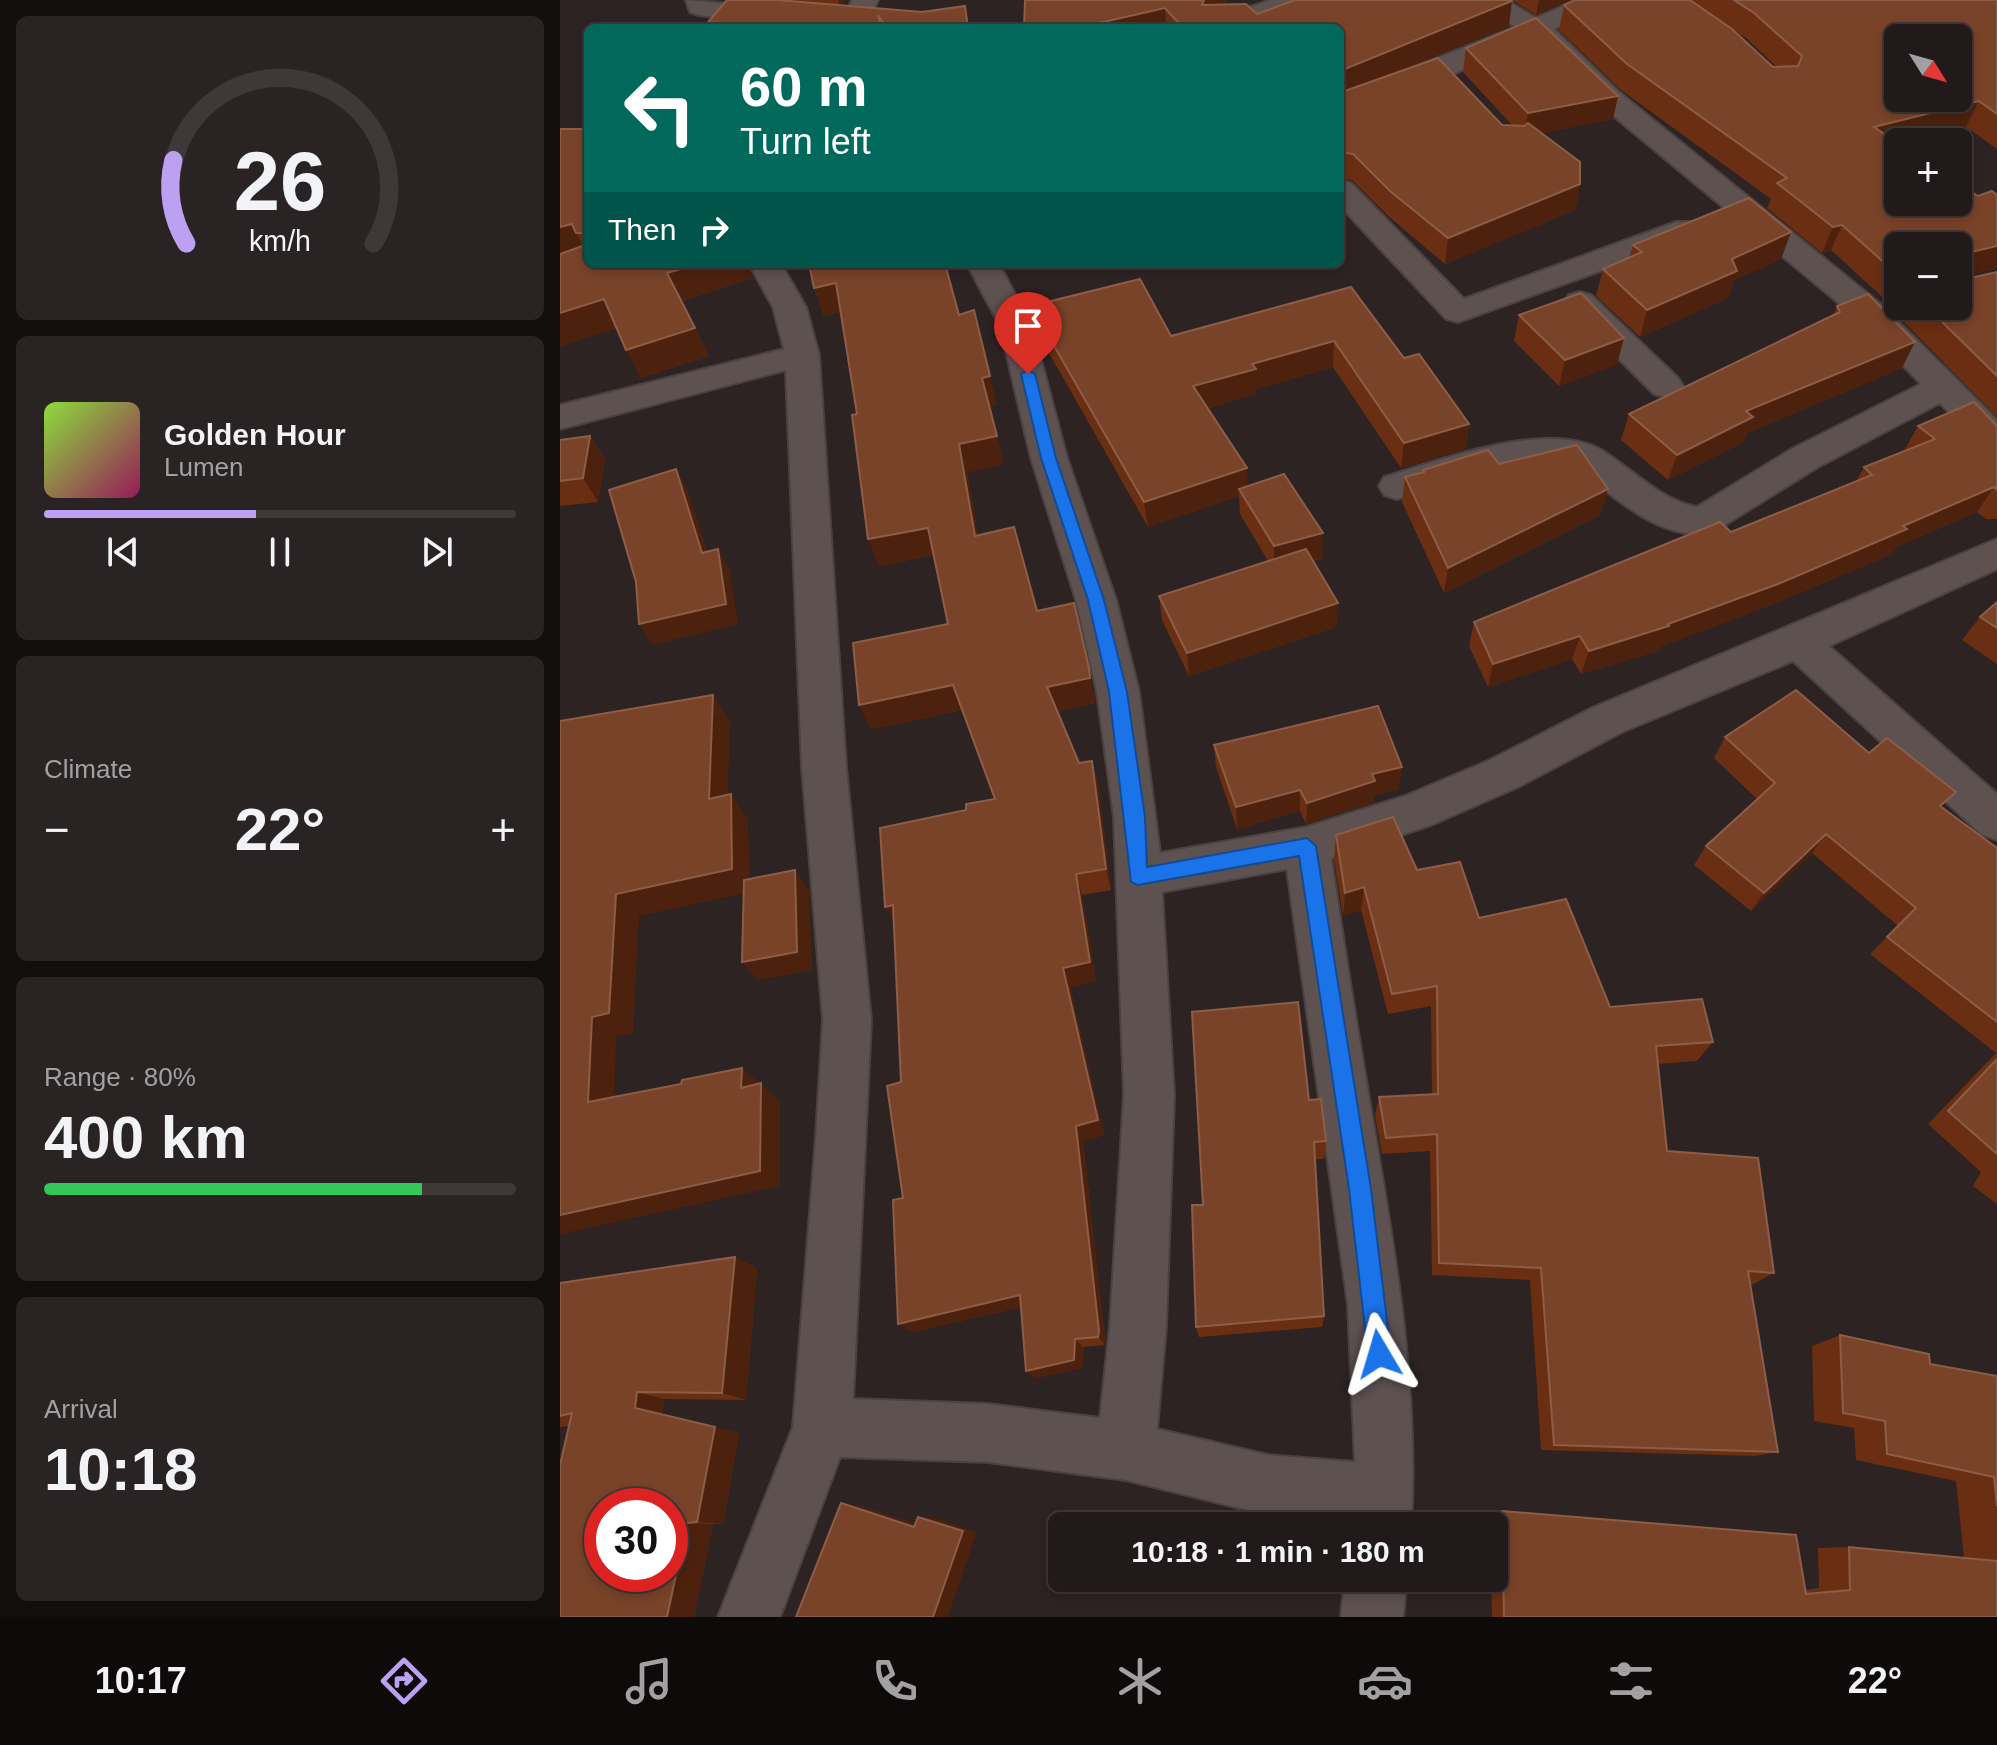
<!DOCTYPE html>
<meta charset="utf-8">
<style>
body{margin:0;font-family:Arial,sans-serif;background:#2a2323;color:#f1f3f6;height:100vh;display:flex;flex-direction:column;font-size:30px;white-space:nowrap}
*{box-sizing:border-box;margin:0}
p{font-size:26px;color:#a2a1a2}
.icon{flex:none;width:44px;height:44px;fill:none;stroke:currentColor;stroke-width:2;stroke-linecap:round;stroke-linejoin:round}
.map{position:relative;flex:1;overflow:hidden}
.details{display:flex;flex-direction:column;gap:16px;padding:16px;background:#130e0e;width:560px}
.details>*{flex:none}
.top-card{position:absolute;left:24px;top:24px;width:760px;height:244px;border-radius:12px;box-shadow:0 4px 12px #0003,0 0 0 2px #3f3839;background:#00695c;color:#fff;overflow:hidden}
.needle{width:52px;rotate:127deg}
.tools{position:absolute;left:1324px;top:24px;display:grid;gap:16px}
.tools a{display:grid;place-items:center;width:88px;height:88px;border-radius:12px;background:#221a1a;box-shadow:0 4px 12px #0003,0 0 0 2px #3f3839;font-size:40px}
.speed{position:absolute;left:24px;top:1488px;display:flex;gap:16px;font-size:40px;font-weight:700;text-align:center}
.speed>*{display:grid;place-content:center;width:104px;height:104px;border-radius:50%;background:#221a1a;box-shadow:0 4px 12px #0003,0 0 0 2px #3f3839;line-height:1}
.speed .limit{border:12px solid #d22;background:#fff;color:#111}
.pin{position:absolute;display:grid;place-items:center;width:68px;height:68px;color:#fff;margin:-82px -34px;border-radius:50% 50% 50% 0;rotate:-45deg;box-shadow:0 0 8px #0007}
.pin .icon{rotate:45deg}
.me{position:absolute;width:88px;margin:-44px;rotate:353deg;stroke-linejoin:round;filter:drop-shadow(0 0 6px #0008)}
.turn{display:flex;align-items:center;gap:28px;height:168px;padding:0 24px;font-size:36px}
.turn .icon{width:104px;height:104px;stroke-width:2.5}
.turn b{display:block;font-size:56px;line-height:68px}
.then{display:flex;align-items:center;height:76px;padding:0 24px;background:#0003;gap:16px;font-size:30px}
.big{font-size:60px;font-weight:600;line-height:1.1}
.details .card{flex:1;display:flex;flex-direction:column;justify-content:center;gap:12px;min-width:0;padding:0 28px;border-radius:12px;background:#2a2323}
.details .dial{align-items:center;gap:0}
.dial svg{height:208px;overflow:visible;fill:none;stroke:#3f3839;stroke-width:7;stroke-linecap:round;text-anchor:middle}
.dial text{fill:#f1f3f6;stroke:none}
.song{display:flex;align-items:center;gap:24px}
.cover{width:96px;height:96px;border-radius:12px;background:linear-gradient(135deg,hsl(90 70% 55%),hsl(330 70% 35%))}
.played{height:8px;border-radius:4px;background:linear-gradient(90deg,#bca0f2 45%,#3f3839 45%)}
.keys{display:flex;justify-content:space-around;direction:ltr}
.heat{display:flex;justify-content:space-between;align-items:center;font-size:44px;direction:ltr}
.charge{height:12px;border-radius:6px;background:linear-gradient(90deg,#34c759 80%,#3f3839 0)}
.trip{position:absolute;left:488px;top:1512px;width:460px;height:80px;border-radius:12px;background:#221a1a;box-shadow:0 4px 12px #0003,0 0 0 2px #3f3839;font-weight:600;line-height:80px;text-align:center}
.menu{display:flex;height:128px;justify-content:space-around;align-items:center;background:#0e0a0a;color:#a2a1a2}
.menu .icon{width:56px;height:56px}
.menu .selected{color:#bca0f2}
.menu b{font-size:36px;color:#f1f3f6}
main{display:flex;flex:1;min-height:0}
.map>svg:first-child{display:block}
</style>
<main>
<section class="details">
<div class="card dial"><svg viewBox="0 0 100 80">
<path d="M14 69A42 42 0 1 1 86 69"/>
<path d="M14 69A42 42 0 0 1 9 37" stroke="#bca0f2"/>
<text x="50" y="56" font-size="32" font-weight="700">26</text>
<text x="50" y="72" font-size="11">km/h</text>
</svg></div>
<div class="card">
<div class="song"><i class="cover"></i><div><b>Golden Hour</b><p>Lumen</p></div></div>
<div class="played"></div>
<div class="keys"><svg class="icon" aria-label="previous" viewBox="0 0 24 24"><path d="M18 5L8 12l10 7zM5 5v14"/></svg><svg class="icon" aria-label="pause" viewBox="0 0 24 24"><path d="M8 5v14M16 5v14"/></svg><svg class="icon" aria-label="next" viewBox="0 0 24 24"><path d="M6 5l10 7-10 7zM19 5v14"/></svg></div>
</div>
<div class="card"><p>Climate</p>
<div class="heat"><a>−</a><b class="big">22°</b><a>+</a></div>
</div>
<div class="card"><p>Range · 80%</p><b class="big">400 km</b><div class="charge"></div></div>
<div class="card"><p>Arrival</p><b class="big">10:18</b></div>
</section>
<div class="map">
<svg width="1437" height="1617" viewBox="0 0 1437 1617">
<rect width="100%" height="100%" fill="#2d2322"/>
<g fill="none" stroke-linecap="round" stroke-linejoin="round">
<defs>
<g id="minor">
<polygon points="126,0 217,8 230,16 217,24 139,15 130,12"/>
<polygon points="292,0 318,0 305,28 279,28"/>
<polygon points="710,0 747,0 743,5 682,28 645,28 649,22"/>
<path d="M 915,0 L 946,0 L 976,18 L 1017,0 L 1051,0 L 1047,5 L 994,29 L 1059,92 L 1323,306 L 1437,420 L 1437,453 L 1424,450 L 1380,403 L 1258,467 L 1155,531 C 1103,546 1054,495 1014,467 C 967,451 885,485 837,499 L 824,495 L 819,486 L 824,477 C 882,460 989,418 1043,451 C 1073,470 1102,501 1137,507 L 1232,449 L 1361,384 L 1299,320 L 1039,104 L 973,38 L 891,75 L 780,115 L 780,97 L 955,27 Z"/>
<polygon points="780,180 791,183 904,299 1116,222 1138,222 1142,229 1138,236 898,322 886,319 780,206"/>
<path d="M 189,264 L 221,264 L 246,307 L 259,355 L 286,767 L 311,1020 L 293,1399 L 428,1404 L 540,1418 L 550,1326 L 564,1095 L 554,817 L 537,692 L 516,600 L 471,458 L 440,326 L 407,264 L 439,264 L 472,326 L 507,458 L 556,600 L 579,692 L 600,853 L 747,827 L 845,796 L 928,761 L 1032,708 L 1437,539 L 1437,569 L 1269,646 L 1437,794 L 1437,840 L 1421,834 L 1233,661 L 1062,732 L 958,787 L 871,825 L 771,858 C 784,946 798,1034 813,1122 C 836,1257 859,1390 851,1526 L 791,1526 L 791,1521 L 708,1515 L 566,1480 L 428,1462 L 280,1457 L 220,1617 L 158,1617 L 233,1427 L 256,1137 L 263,1020 L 242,767 L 226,370 L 0,429 L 0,405 L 224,349 L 213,307 ZM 727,869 L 788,1305 L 795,1462 L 708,1455 L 597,1429 L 606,1326 L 614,1095 L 602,892 Z"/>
<polygon points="1020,292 1031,295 1118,378 1123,386 1118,394 1106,397 1094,394 1009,309 1004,302 1009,295"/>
<polygon points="785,1578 847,1578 843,1617 781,1617"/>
</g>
</defs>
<use href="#minor" stroke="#4a4141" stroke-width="4"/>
<use href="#minor" fill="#5e5251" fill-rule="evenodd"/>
</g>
<g fill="#6a2f12" fill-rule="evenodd">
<polygon points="167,0 285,0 281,5 409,28 150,28 148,22"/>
<polygon points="465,0 666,5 697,14 949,26 830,75 942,125 953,126 903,72 906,48 1058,96 1053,119 982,133 1020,184 1015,210 885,264 828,216 792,180 780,178 780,28 464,28"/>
<polygon points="952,0 1010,0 976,15"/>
<path d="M 1015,0 L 1437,0 L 1437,149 L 1406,127 L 1346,142 L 1338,142 L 1437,268 L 1410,275 L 1410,278 L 1437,272 L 1437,417 L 1329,307 L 1330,304 L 1271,250 L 1262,253 L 1207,208 L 1211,199 L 1061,90 L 999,30 L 1004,5 ZM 1151,15 L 1186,38 L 1217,67 L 1213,67 ZM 1338,246 L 1398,306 L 1338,306 Z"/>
<polygon points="28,129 28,264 193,278 121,301 149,356 81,378 56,328 0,346"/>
<polygon points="1231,232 1221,259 1174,280 1168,298 1080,337 1036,296 1043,269 1069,258 1073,245"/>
<polygon points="791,287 844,358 909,424 905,449 841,468 773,367 696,389 696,394 648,408 688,486 763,533 762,558 753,561 778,603 776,627 629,676 602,620 599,596 708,561 680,514 679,496 588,527 477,332 471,306 611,336"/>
<polygon points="254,288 399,315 437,404 429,405 444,464 407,472 418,535 477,611 534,693 535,703 497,711 519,763 532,761 538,784 551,890 522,895 536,981 510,987 544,1135 523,1141 545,1340 545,1345 523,1347 522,1368 476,1378 466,1371 461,1307 352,1332 343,1198 341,1082 334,921 325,907 406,810 435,799 403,710 311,729 388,624 373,555 319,566 297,414 281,312 264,316"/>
<polygon points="1277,306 1342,368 1187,433 1182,443 1108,480 1061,440 1069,414 1273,316"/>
<polygon points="959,315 1064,338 1057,364 999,386 954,341"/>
<polygon points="1358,426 1437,426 1437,519 1426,519 1417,512 1336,547 1332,554 1206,607 1101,646 1100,650 1021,674 1012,659 928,687 909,646 914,622 1171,532 1296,482 1304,467 1344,451"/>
<polygon points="30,436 45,460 38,502 0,506 0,440"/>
<polygon points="939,464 1048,489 1040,515 884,593 842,502 845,477 862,472 863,470"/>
<polygon points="1437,602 1437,664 1402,640 1420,617"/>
<polygon points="1165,737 1309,753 1437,848 1437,1204 1413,1186 1421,1172 1368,1124 1436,1053 1310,954 1338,926 1252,853 1191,911 1134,865 1146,846 1197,799 1154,758"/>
<polygon points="654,745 839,789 814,795 813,803 746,824 740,811 677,829 656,767"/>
<polygon points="776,835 857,870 919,918 1050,1007 1153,1042 1137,1061 1097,1064 1107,1151 1214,1273 1193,1284 1190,1284 1218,1452 1195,1456 981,1450 970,1280 872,1275 870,1151 822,1154 815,1115 819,1097 872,1094 871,1006 828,1014 801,910 783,916 774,860"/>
<polygon points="749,1100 766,1141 764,1159 755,1159 764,1316 762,1327 639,1337 636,1327 643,1205"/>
<polygon points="175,1257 197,1269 186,1400 104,1399 102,1415 179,1433 163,1524 153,1524 134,1617 0,1617 10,1426 0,1427 0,1283"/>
<polygon points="1280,1335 1370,1364 1437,1376 1437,1617 932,1617 931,1578 934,1578 934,1526 930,1526 930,1513 942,1511 1245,1590 1259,1588 1258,1548 1289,1547 1404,1558 1396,1481 1296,1460 1294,1428 1254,1421 1252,1346"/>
</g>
<g fill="#4c220f">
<polygon points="278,0 285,0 280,8"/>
<polygon points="644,0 666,0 667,12 642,5"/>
<polygon points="979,0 1010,0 976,15"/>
<polygon points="952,1 949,26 780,96 780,71"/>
<polygon points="605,8 606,28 517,28"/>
<polygon points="1058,96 1053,119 964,137 968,113"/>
<polygon points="1419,101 1406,127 1346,142 1338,142 1338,144 1314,127"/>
<polygon points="1020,184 1015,210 885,264 888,238"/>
<polygon points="12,224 26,252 0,260 0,227"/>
<polygon points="1282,225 1271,250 1262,253 1273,227"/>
<polygon points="1231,232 1221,259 1174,280 1168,298 1080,337 1087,310 1172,259"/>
<polygon points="1437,246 1437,268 1398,278 1411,252"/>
<polygon points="137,264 188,264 193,278 121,301 107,273"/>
<polygon points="276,283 286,311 264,316 254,288"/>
<polygon points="44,299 59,328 0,346 0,313"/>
<polygon points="135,328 149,356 81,378 66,350"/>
<polygon points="1064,338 1057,364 999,386 1005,360"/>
<polygon points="774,341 773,367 696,389 696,394 635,412 633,386 692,364"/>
<polygon points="1355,342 1342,368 1187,433 1182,443 1108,480 1117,455 1186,411"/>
<polygon points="430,376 437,404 429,405 422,378"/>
<polygon points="909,424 905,449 841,468 844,443"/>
<polygon points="30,436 45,460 38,502 23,478"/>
<polygon points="437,436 444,464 407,472 423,562 415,536 399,444"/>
<polygon points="687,468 688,493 679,489 679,496 588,527 584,502"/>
<polygon points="116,469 128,491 155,574 142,553"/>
<polygon points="1434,487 1417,512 1336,547 1332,554 1206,607 1101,646 1100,650 1021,674 1029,651 1108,624"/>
<polygon points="1048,489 1040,515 884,593 888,568"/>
<polygon points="368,528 377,554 319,566 308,539"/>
<polygon points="763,533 762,558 714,571 714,546"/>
<polygon points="158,549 170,571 178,624 93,645 79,624"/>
<polygon points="778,603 776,627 629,676 627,653"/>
<polygon points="1020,636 1012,659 928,687 933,664"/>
<polygon points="529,668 535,703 493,712 487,687"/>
<polygon points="393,685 403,710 311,729 299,705"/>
<polygon points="153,695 170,721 167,823 149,799"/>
<polygon points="532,761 538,784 551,890 546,869"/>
<polygon points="842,767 839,789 814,795 813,803 746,824 747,803 812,774"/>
<polygon points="740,790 740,811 677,829 676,807"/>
<polygon points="171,794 188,819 190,892 79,916 73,1033 56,1036 54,1119 28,1102 32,1017 56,894"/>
<polygon points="1266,834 1252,853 1191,911 1204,893"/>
<polygon points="235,870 249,890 252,970 198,980 182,962"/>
<polygon points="516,874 522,895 536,981 510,987 544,1135 523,1141 545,1340 545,1345 538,1337 516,1126 503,968"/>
<polygon points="804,887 801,910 783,916 785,893"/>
<polygon points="333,905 338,928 325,907"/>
<polygon points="182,1068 220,1101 220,1186 0,1234 0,1215 181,1088"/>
<polygon points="175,1257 197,1269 186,1400 162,1393"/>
<polygon points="460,1295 470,1305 352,1332 338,1324"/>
<polygon points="515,1339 523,1347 522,1368 476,1378 466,1371"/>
<polygon points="77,1392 104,1399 102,1415 75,1408"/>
<polygon points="155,1427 179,1433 163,1524 137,1522"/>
<polygon points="281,1503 300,1506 371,1528 354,1527"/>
<polygon points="358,1517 374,1518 417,1532 388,1617 373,1617"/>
<polygon points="127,1523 153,1524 134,1617 107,1617"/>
</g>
<g fill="#794329" stroke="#8c5d47" stroke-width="2" fill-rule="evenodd">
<polygon points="167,0 217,0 362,12 405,6 408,28 326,28 318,15 321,28 177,28 178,25 148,22"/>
<polygon points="465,0 644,0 642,5 686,4 697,14 735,0 951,0 952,1 780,71 780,28 623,28 605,8 517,28 464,28"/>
<path d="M 1015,0 L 1130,0 L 1172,29 L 1213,67 L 1238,66 L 1242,56 L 1194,13 L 1174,0 L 1437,0 L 1437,114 L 1419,101 L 1314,127 L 1338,143 L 1338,202 L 1398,202 L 1398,183 L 1418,196 L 1432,191 L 1437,195 L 1437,246 L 1411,252 L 1410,278 L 1437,272 L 1437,376 L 1366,306 L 1398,306 L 1398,246 L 1338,246 L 1338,275 L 1282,225 L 1273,227 L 1217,183 L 1227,178 L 1067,64 L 1004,5 ZM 1338,38 L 1398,38 L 1398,98 L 1338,98 Z"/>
<polygon points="976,18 1058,96 968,113 906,48"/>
<polygon points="878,58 942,125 964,126 968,123 1020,162 1020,184 888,238 830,191 793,154 780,152 780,91 782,92"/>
<polygon points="0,129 28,129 28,233 16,233 12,224 0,227"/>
<polygon points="1189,198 1231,232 1172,259 1177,271 1087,310 1043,269 1082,252 1073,245"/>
<polygon points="28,244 28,264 137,264 107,273 135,328 66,350 44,299 0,313 0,254"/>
<polygon points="249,264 385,264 399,315 414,310 430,376 422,378 437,436 399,444 415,536 454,527 477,611 514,603 529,668 530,678 487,687 519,763 532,761 546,869 516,874 530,962 503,968 538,1120 516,1126 539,1331 538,1337 515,1339 514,1360 466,1371 460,1295 338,1324 333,1200 343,1198 327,1086 341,1082 333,905 325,907 320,828 406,810 406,804 435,799 393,685 299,705 293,643 388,624 368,528 308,539 292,415 297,414 276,283 254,288"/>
<polygon points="580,279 611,336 791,287 844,358 859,354 909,424 844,443 774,341 692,364 696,369 633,386 687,468 584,502 471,306"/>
<polygon points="1021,293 1064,338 1005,360 959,315"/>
<polygon points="1308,294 1355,342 1186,411 1193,417 1117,455 1069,414 1280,312 1277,306"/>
<polygon points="1414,402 1437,426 1437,490 1434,487 1343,526 1347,529 1218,584 1108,624 1109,626 1029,651 1020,636 933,664 914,622 1160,522 1171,532 1312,475 1304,467 1375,439 1358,426"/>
<polygon points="30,436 23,478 0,481 0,440"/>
<polygon points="1017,445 1048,489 888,568 845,477 864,472 863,470 928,450 939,464"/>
<polygon points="116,469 142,553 158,549 166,604 79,624 76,582 49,490"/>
<polygon points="724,474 763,533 714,546 679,489"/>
<polygon points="746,549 778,603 627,653 599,596"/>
<polygon points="1437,602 1437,628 1420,617"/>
<polygon points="1236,690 1309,753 1327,738 1396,792 1380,806 1437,848 1437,1022 1327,937 1356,908 1266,834 1204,893 1146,846 1215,783 1165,737"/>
<polygon points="153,695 149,799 171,794 172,869 56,894 49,1013 32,1017 28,1102 121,1084 122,1080 182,1068 181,1088 201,1083 200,1171 0,1215 0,721"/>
<polygon points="818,706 842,767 812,774 815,781 747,803 740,790 676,807 654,745"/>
<polygon points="833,817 857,870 900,862 919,918 1006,899 1050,1007 1142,999 1153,1042 1096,1046 1107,1151 1198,1158 1214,1273 1188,1271 1218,1452 994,1445 981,1268 879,1263 877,1134 826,1138 819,1097 878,1094 877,986 832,994 804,887 785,893 776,835"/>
<polygon points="235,870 237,952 182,962 184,880"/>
<polygon points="738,1002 749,1100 761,1099 766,1141 754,1142 764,1316 636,1327 632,1205 643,1205 632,1012"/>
<polygon points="1437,1059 1437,1154 1388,1111"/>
<path d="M 175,1257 L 162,1393 L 77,1392 L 75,1408 L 155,1427 L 137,1522 L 127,1523 L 107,1617 L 0,1617 L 0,1465 L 12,1413 L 0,1416 L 0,1283 ZM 42,1506 L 110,1506 L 110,1574 L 42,1574 Z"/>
<polygon points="1280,1335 1369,1354 1370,1364 1437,1376 1437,1506 1434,1477 1327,1454 1325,1421 1283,1413"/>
<polygon points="281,1503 354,1527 358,1517 403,1531 373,1617 236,1617"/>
<polygon points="942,1511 1236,1535 1246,1594 1290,1590 1289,1547 1437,1561 1437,1617 944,1617"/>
</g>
<polygon fill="#1a73e8" stroke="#114b97" stroke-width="2" points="468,370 475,374 496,458 544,600 567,692 585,817 587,867 747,838 756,846 811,1189 831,1354 828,1362 819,1365 811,1362 808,1354 789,1189 739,856 578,885 571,882 549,692 528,600 481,458 461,374"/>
</svg>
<div class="tools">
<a><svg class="needle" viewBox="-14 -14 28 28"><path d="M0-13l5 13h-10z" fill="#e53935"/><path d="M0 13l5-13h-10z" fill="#a2a1a2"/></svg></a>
<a>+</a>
<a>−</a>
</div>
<div class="speed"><div class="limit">30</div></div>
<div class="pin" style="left:468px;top:374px;background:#d93025"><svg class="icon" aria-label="arrive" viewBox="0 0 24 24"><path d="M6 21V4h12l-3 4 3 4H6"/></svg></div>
<svg class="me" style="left:819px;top:1354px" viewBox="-20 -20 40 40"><path d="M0-17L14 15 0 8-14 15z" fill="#1a73e8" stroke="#fff" stroke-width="4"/></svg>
<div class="trip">10:18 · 1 min · 180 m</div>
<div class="top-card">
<div class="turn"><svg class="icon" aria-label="left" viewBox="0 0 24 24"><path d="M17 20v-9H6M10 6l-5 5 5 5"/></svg><div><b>60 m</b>Turn left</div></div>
<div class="then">Then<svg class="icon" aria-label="right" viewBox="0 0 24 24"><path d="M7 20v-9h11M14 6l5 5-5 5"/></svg></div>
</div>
</div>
</main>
<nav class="menu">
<b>10:17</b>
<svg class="icon selected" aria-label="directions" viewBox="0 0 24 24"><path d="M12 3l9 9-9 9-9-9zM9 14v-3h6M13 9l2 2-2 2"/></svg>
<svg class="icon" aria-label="music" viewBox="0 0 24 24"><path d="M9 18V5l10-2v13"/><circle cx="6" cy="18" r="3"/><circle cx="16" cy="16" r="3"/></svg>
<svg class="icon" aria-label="phone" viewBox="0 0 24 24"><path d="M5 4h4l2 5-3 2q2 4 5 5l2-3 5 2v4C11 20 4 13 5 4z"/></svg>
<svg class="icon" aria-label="climate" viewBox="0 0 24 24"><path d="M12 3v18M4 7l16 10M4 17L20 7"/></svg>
<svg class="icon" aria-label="car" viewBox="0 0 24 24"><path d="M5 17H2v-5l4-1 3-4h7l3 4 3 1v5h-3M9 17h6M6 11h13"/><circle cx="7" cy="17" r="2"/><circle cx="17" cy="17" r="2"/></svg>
<svg class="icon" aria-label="filters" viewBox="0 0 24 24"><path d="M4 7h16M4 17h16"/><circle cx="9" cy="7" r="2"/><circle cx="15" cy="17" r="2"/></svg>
<b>22°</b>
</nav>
